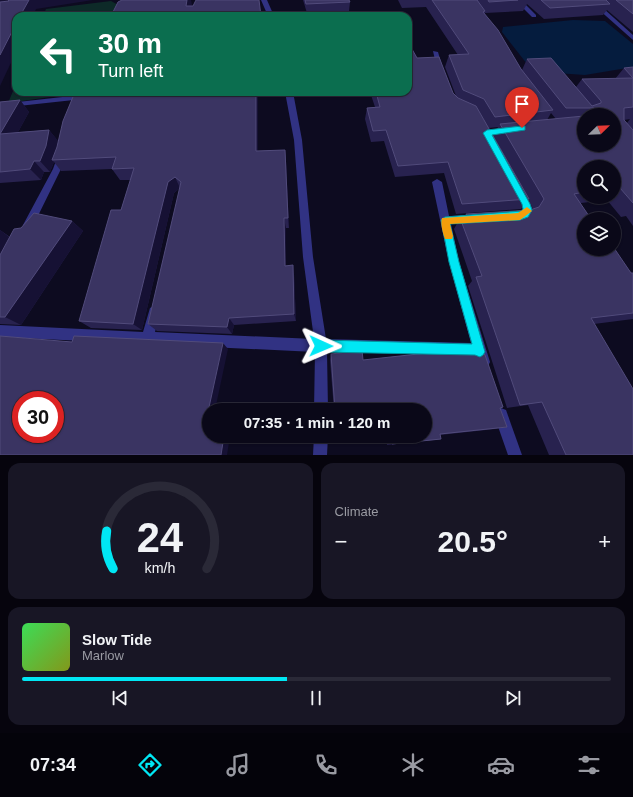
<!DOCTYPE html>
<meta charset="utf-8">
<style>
body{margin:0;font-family:Arial,sans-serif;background:#181625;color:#f1f3f6;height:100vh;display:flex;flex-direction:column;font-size:15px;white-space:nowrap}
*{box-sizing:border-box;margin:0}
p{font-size:13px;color:#999aa2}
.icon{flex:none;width:22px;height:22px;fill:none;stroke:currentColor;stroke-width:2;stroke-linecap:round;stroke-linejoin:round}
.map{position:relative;height:455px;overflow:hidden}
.side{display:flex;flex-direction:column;gap:8px;padding:8px;background:#06040d;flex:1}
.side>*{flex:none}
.top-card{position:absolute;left:12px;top:12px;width:400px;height:84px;border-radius:12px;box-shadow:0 1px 3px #0004,0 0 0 1px #2a2937;background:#0b6e4f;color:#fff;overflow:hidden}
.needle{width:26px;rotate:67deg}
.tools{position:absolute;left:577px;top:108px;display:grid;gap:8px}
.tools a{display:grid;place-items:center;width:44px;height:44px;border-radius:50%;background:#0a0818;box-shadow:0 1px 3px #0004,0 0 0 1px #2a2937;font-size:20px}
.speed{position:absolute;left:12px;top:391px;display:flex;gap:8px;font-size:20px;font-weight:700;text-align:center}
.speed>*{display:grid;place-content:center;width:52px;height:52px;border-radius:50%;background:#0a0818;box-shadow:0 1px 3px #0004,0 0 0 1px #2a2937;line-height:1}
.speed .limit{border:6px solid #d22;background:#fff;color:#111}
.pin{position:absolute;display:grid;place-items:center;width:34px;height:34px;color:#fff;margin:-41px -17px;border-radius:50% 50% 50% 0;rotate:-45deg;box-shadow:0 0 4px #0007}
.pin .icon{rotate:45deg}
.me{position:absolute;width:44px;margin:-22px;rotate:91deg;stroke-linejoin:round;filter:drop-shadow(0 0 3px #0008)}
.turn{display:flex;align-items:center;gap:14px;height:84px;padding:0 20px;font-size:18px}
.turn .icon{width:52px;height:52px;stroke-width:2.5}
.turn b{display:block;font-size:28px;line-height:34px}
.big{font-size:30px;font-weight:800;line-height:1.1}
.side .card{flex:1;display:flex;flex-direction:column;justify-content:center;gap:6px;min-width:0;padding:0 14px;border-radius:12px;background:#181625}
.side .dial{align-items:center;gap:0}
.dial svg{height:104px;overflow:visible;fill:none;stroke:#2a2937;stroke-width:7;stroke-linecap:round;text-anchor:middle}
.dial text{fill:#f1f3f6;stroke:none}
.song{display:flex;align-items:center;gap:12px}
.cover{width:48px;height:48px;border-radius:6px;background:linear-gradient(135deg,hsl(130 70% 55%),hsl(70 70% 35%))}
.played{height:4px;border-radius:2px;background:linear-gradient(90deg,#00e7f4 45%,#2a2937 45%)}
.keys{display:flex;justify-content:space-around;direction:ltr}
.heat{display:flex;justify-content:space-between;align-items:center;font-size:22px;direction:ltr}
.side .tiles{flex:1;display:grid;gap:8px;grid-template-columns:1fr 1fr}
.card:last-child{grid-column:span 2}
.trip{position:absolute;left:202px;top:403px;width:230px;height:40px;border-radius:20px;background:#0a0818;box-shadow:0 1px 3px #0004,0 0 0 1px #2a2937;font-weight:800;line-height:40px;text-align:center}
.tab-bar{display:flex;height:64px;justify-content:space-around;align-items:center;background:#04030a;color:#999aa2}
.tab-bar .icon{width:28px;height:28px}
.tab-bar .selected{color:#00e7f4}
.tab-bar b{font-size:18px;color:#f1f3f6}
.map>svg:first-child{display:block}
</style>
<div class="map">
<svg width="633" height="455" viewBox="0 0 633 455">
<rect width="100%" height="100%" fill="#0d0b20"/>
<g fill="#0d2a28">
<polygon points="111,1 122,7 112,12 111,16 43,16 46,9"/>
<polygon points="16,84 16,92 85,92 8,103"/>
</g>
<polygon fill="#051c3e" points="573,20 605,21 633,44 633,67 585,75 556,73 531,69 502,32 503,27"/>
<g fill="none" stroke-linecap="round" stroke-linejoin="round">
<g fill="#313283" fill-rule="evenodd">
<polygon points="261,0 267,0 274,16 268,16"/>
<polygon points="515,0 521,0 536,15 536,17 532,17"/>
<polygon points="588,0 594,0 633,35 633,40"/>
<polygon points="433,51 438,52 443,69 442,70 437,69"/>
<polygon points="285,92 293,92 302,140 313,257 326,339 471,343 449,262 432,182 437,179 442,182 449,216 472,215 475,216 477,219 475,222 451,224 459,262 490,362 488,366 484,368 480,366 474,355 327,352 328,410 314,410 315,352 0,337 0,325 143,332 150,308 154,306 158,308 160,312 155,332 314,339 303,257 294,140"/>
<polygon points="80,95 84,97 83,99 0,108 0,104"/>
<polygon points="62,152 66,155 61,169 32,228 24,228 23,225 53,169 58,155"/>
<polygon points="520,188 523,189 533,210 528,217 518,220 515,219 513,216 515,213 523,209 515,192"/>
<polygon points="501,408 506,410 522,455 508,455 494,415 496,410"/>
<polygon points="314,436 328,436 327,455 313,455"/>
</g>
</g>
<g fill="#28224f" fill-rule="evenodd">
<polygon points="303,0 349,0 350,2 349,11 307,13"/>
<path d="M 398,0 L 633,0 L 633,32 L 607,10 L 603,15 L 544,19 L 527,4 L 523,11 L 485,13 L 485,14 L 522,70 L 527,59 L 576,87 L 582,79 L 615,79 L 624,68 L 633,67 L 633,226 L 626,216 L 621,217 L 607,200 L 581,203 L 584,219 L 631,273 L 633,273 L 633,319 L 594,324 L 633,455 L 549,455 L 528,405 L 507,408 L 468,286 L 472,281 L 454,229 L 460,218 L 464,217 L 466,214 L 530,210 L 533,209 L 528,200 L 521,209 L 456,214 L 444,173 L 395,177 L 384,141 L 371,142 L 365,119 L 367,108 L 375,107 L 370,92 L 408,92 L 417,58 L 456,96 L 445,67 L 449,55 L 458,55 L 426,7 L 402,8 ZM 551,113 L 556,119 L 547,120 ZM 584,115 L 614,115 L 584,145 ZM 630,119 L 627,123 L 624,120 ZM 498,127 L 493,136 L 489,128 ZM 584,167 L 614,167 L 614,197 L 584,197 Z"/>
<polygon points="75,92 258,92 258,151 285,150 286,161 289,228 286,228 286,265 294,274 296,321 234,325 232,334 157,331 148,324 180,188 174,193 142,330 91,328 79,321 121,210 131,180 120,180 112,169 61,171 54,162 50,172 44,172 41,180 0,183 0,102 20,100 29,112 18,132 49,130 58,141"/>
<polygon points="72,221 83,231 21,325 0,324 0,230 10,237 21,228"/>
<polygon points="331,354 363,360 503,407 500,408 507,427 495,429 440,435 441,439 434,440 387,445 386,436 425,436 425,410 334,410 330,360"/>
</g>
<g fill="#161134">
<polygon points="0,0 8,0 13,8 0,9"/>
<polygon points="29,0 93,0 36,9 33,16 20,16"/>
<polygon points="187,0 191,0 192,5 189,16 186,6"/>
<polygon points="16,24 16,52 0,86 0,55"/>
<polygon points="256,92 258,92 258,162 256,151"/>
<polygon points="20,100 29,112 11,145 0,134"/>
<polygon points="49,130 59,142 56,158 52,160 54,162 50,172 40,161"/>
<polygon points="285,150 286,161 289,228 288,218"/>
<polygon points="34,161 44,172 41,180 30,169"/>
<polygon points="175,177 180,188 174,193 142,330 133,324 168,182"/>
<polygon points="284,218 286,228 286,274 285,266"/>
<polygon points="72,221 83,231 21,325 5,317"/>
<polygon points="0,230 13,240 0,264"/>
<polygon points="293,265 294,274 296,321 294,314"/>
<polygon points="229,318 234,325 232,334 227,327"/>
<polygon points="223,343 228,349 215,410 209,410 209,422 206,421"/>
<polygon points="224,436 230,436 227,455 221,455"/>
</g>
<g fill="#3a3462" stroke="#514b7b" fill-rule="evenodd">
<polygon points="8,0 29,0 20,16 16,16 16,24 0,55 0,2 9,1"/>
<polygon points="122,0 187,0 186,6 193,6 196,0 259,0 261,16 111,16 118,2"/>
<polygon points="305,0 349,0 350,2 306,4"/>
<polygon points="432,0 477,0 485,11 483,12 498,30 521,69 553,110 495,117 484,99 463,90 449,55 469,54"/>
<polygon points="488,0 518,0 489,2"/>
<polygon points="541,0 606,0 610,4 550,8"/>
<polygon points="616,0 633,0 633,14"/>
<polygon points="408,42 417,58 439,57 453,93 458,98 476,106 529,199 462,204 448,162 398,166 386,130 373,131 367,108 380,107 376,92 408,92"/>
<polygon points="551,58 592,106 601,103 601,101 582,79 633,78 633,107 624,108 624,120 633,130 633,203 620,188 614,189 614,167 584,167 584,192 574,194 591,219 584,219 584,249 614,249 614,248 631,273 633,273 633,313 591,318 633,389 633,455 566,455 542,402 520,405 476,277 482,276 460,218 468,217 466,214 530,210 539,207 544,199 500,124 584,116 584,145 614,145 614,115 596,115 594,108 566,108 527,59"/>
<polygon points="633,67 633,78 624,68"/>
<polygon points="75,92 256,92 256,151 285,150 288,218 284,218 285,266 293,265 294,314 229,318 227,327 148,324 181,182 175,177 168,182 133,324 79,321 111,210 121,210 134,168 112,169 116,157 52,160 57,147 63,121"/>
<polygon points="20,100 0,134 49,130 46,146 40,161 34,161 30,169 0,172 0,102"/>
<polygon points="34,213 72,221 5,317 0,317 0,255 14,229 21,228"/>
<path d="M 0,336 L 72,342 L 74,336 L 223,343 L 206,421 L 209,421 L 209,436 L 224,436 L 221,455 L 0,455 ZM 21,400 L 55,400 L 55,434 L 21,434 Z"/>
<polygon points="362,350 363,360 455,350 481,351 485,355 503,407 500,408 507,427 440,434 441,439 392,444 390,436 425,436 425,410 335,410 331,354"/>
</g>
<polygon fill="#00e7f4" stroke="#00969f" points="522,126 525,126 525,130 492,135 530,204 532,210 528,217 520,220 450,224 459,262 485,352 483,355 480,357 475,355 321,352 317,350 315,346 317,342 321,340 472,344 449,262 441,220 445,217 522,211 523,209 522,204 483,133 487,130"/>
<path fill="#f59e0b" d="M 527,207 L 532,211 L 520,220 L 450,224 L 453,236 L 452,239 L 445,239 C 443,234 440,223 442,218 L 518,213 Z"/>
</svg>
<div class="tools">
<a><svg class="needle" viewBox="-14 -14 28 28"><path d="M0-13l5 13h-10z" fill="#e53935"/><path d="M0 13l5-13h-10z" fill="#999aa2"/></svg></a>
<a><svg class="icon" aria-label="search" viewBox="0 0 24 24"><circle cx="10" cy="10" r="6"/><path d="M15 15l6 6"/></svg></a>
<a><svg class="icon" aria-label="layers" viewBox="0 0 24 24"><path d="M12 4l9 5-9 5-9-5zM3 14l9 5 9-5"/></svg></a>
</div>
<div class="speed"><div class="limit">30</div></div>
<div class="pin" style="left:522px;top:128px;background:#d93025"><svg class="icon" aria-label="arrive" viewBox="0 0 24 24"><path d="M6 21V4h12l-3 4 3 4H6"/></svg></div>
<svg class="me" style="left:321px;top:346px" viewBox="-20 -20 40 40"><path d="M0-17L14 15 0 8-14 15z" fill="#00e7f4" stroke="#fff" stroke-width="4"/></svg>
<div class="trip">07:35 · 1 min · 120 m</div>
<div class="top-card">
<div class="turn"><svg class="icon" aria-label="left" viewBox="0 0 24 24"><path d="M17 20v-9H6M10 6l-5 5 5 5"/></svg><div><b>30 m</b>Turn left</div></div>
</div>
</div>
<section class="side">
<div class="tiles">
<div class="card dial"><svg viewBox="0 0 100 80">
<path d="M14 69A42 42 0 1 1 86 69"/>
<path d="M14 69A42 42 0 0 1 9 40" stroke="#00e7f4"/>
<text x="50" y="56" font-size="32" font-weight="700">24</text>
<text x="50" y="72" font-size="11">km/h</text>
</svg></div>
<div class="card"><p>Climate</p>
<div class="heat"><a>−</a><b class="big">20.5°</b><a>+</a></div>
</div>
<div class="card">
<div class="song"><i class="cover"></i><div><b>Slow Tide</b><p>Marlow</p></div></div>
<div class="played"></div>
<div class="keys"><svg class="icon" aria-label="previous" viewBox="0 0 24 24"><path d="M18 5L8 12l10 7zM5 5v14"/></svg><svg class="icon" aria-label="pause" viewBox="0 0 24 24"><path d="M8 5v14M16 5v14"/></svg><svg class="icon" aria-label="next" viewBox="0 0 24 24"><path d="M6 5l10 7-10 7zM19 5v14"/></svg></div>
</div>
</div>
</section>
<nav class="tab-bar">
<b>07:34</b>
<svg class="icon selected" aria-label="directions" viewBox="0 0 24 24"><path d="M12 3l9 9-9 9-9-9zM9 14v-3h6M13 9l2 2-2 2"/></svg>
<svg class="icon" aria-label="music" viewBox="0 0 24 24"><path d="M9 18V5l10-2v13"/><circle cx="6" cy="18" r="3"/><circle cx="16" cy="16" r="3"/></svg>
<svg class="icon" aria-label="phone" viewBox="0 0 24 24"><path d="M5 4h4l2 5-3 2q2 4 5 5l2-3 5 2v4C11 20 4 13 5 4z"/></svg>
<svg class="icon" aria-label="climate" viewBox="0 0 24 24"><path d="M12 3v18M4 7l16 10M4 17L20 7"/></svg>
<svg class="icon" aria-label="car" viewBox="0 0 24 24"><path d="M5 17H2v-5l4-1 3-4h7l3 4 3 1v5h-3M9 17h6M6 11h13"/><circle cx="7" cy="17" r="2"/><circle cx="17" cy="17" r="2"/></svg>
<svg class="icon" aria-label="filters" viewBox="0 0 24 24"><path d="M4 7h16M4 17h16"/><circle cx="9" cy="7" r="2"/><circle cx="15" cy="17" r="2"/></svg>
</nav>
